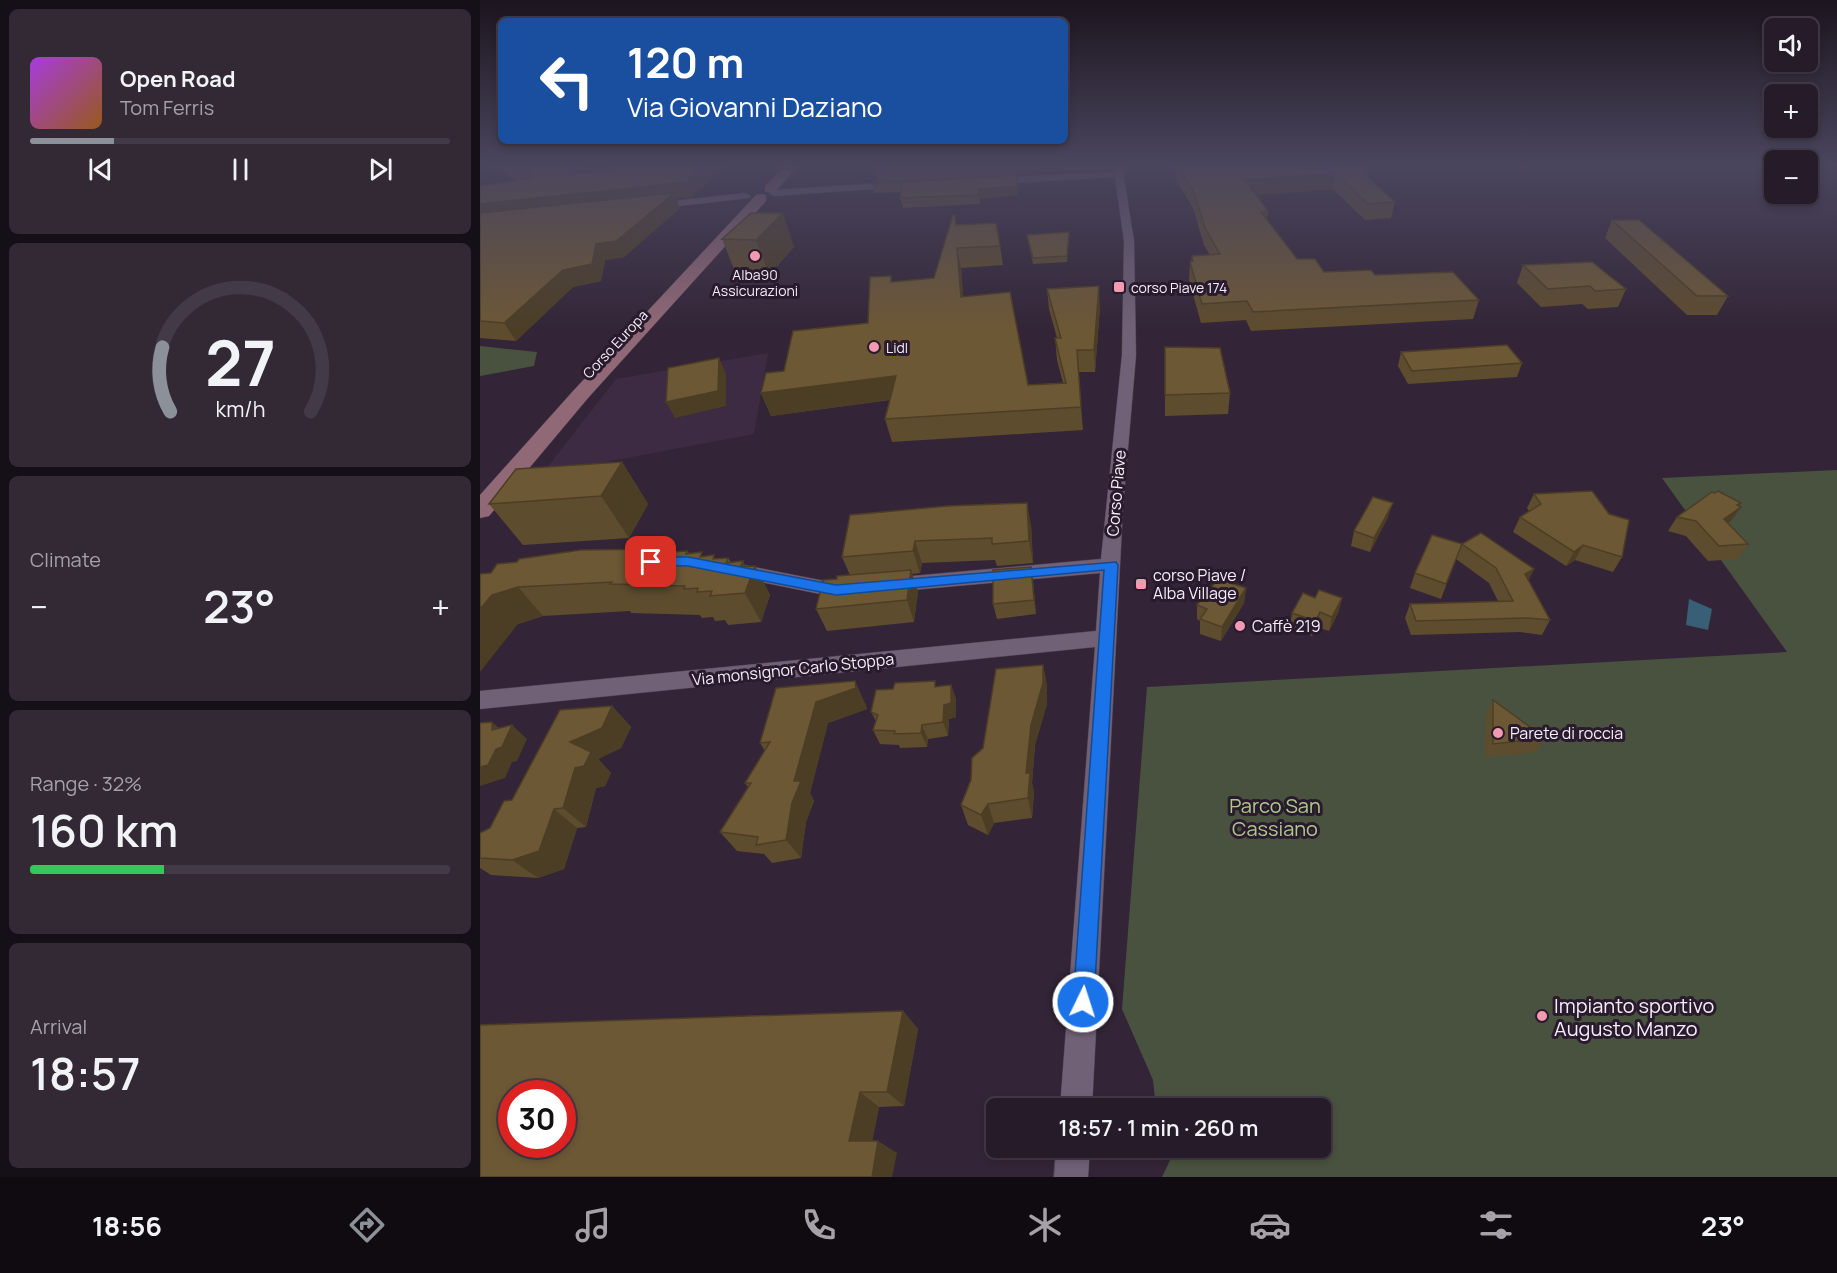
<!DOCTYPE html>
<meta charset="utf-8">
<style>
body{margin:0;font-family:Manrope,sans-serif;background:#322935;color:#f1f3f6;height:100vh;display:flex;flex-direction:column;font-size:22px;white-space:nowrap}
*{box-sizing:border-box;margin:0}
p{font-size:20px;color:#a4a1a8}
.icon{flex:none;width:33px;height:33px;fill:none;stroke:currentColor;stroke-width:2;stroke-linecap:round;stroke-linejoin:round}
.map{position:relative;flex:1;overflow:hidden}
.drawer{display:flex;flex-direction:column;gap:9px;padding:9px;background:#150f17;width:480px}
.drawer>*{flex:none}
.hud{position:absolute;left:18px;top:18px;width:570px;height:126px;border-radius:9px;box-shadow:0 3px 9px #0003,0 0 0 2px #423a46;background:#1a4fa0;color:#fff;overflow:hidden}
.buttons{position:absolute;left:1284px;top:18px;display:grid;gap:12px}
.buttons a{display:grid;place-items:center;width:54px;height:54px;border-radius:9px;background:#261c29;box-shadow:0 3px 9px #0003,0 0 0 2px #423a46;font-size:30px}
.speed{position:absolute;left:18px;top:1080px;display:flex;gap:12px;font-size:30px;font-weight:700;text-align:center}
.speed>*{display:grid;place-content:center;width:78px;height:78px;border-radius:50%;background:#261c29;box-shadow:0 3px 9px #0003,0 0 0 2px #423a46;line-height:1}
.speed .limit{border:9px solid #d22;background:#fff;color:#111}
.pin{position:absolute;display:grid;place-items:center;width:51px;height:51px;color:#fff;margin:-26px;border-radius:12px;box-shadow:0 3px 9px #0006}
.me{position:absolute;width:66px;margin:-33px;rotate:4deg;stroke-linejoin:round;filter:drop-shadow(0 0 4px #0008)}
.turn{display:flex;align-items:center;gap:21px;height:126px;padding:0 30px;font-size:27px}
.turn .icon{width:78px;height:78px;stroke-width:2.5}
.turn b{display:block;font-size:42px;line-height:51px}
.big{font-size:45px;font-weight:600;line-height:1.1}
.drawer .widget{flex:1;display:flex;flex-direction:column;justify-content:center;gap:9px;min-width:0;padding:0 21px;border-radius:9px;background:#322935}
.drawer .dial{align-items:center;gap:0}
.dial svg{height:156px;overflow:visible;fill:none;stroke:#423a46;stroke-width:7;stroke-linecap:round;text-anchor:middle}
.dial text{fill:#f1f3f6;stroke:none}
.song{display:flex;align-items:center;gap:18px}
.cover{width:72px;height:72px;border-radius:9px;background:linear-gradient(135deg,hsl(280 70% 55%),hsl(30 70% 35%))}
.played{height:6px;border-radius:3px;background:linear-gradient(90deg,#8c9099 20%,#423a46 20%)}
.keys{display:flex;justify-content:space-around;direction:ltr}
.heat{display:flex;justify-content:space-between;align-items:center;font-size:33px;direction:ltr}
.charge{height:9px;border-radius:4px;background:linear-gradient(90deg,#34c759 32%,#423a46 0)}
.trip{position:absolute;left:506px;top:1098px;width:345px;height:60px;border-radius:9px;background:#261c29;box-shadow:0 3px 9px #0003,0 0 0 2px #423a46;font-weight:600;line-height:60px;text-align:center}
.menu{display:flex;height:96px;justify-content:space-around;align-items:center;background:#0f0b10;color:#a4a1a8}
.menu .icon{width:42px;height:42px}
.menu .active{color:#8c9099}
.menu b{font-size:27px;color:#f1f3f6}
main{display:flex;flex:1;min-height:0}
.map>svg:first-child{display:block}
</style>
<main>
<section class="drawer">
<div class="widget">
<div class="song"><i class="cover"></i><div><b>Open Road</b><p>Tom Ferris</p></div></div>
<div class="played"></div>
<div class="keys"><svg class="icon" aria-label="previous" viewBox="0 0 24 24"><path d="M18 5L8 12l10 7zM5 5v14"/></svg><svg class="icon" aria-label="pause" viewBox="0 0 24 24"><path d="M8 5v14M16 5v14"/></svg><svg class="icon" aria-label="next" viewBox="0 0 24 24"><path d="M6 5l10 7-10 7zM19 5v14"/></svg></div>
</div>
<div class="widget dial"><svg viewBox="0 0 100 80">
<path d="M14 69A42 42 0 1 1 86 69"/>
<path d="M14 69A42 42 0 0 1 10 36" stroke="#8c9099"/>
<text x="50" y="56" font-size="32" font-weight="700">27</text>
<text x="50" y="72" font-size="11">km/h</text>
</svg></div>
<div class="widget"><p>Climate</p>
<div class="heat"><a>−</a><b class="big">23°</b><a>+</a></div>
</div>
<div class="widget"><p>Range · 32%</p><b class="big">160 km</b><div class="charge"></div></div>
<div class="widget"><p>Arrival</p><b class="big">18:57</b></div>
</section>
<div class="map">
<svg width="1357" height="1177" viewBox="0 0 1357 1177">
<rect width="100%" height="100%" fill="#332537"/>
<polygon fill="#3d2b43" points="288,353 274,434 62,474 136,379"/>
<g fill="#49523e">
<polygon points="0,346 57,352 54,366 0,376"/>
<polygon points="1357,470 1357,1177 682,1177 693,1154 688,1148 840,1148 840,1108 676,1108 673,1080 642,1009 667,687 1307,652 1182,478"/>
</g>
<polygon fill="#385f75" points="1209,599 1232,609 1228,630 1206,625"/>
<g fill="none" stroke-linecap="round" stroke-linejoin="round">
<defs>
<g id="street">
<polygon points="634,165 642,165 654,241 656,355 643,507 612,1108 580,1108 615,647 0,709 0,691 616,631 620,573 410,592 403,590 400,585 403,580 410,578 621,559 642,355 644,241 635,177 512,184 507,181 512,178 634,172"/>
<polygon points="420,182 425,185 423,187 294,196 289,193 294,190"/>
<polygon points="266,193 271,196 269,198 173,209 168,206 173,203"/>
<polygon points="253,563 355,583 372,584 375,589 372,594 355,597 246,575 243,570 246,565"/>
<polygon points="576,1148 610,1148 608,1177 574,1177"/>
</g>
<g id="secondary">
<polygon points="306,165 319,165 295,192 285,192 285,186"/>
<polygon points="281,194 286,195 286,201 108,398 9,516 0,518 0,495 94,390 276,195"/>
</g>
</defs>
<use href="#street" stroke="#4f4352" stroke-width="1"/>
<use href="#secondary" stroke="#4f4352" stroke-width="1"/>
<use href="#street" fill="#716176" fill-rule="evenodd"/>
<use href="#secondary" fill="#916976" fill-rule="evenodd"/>
</g>
<g fill="#5e4c2e">
<polygon points="12,165 100,165 98,174 212,197 196,198 200,208 144,257 125,260 121,281 93,287 36,341 0,338 0,186 36,180"/>
<polygon points="397,165 627,165 627,170 536,170 537,175 398,182 395,170"/>
<polygon points="695,165 881,165 887,171 886,176 915,202 911,218 885,220 853,189 776,195 788,211 787,219 817,259 844,272 895,275 999,300 993,319 771,331 766,320 721,323 709,280 710,262 711,262 712,256 730,255 724,245 713,208 696,180"/>
<polygon points="537,175 538,185 538,195 500,199 500,204 423,208 420,198 421,192 394,193 392,184"/>
<polygon points="271,213 314,247 289,275 256,274 242,239"/>
<polygon points="1132,220 1248,296 1237,315 1207,315 1125,238"/>
<polygon points="477,225 520,246 523,265 481,268 483,297 548,385 583,383 577,360 575,338 577,338 569,309 567,289 620,307 615,372 598,372 603,430 412,442 405,419 410,400 291,416 281,393 304,371 388,323 413,282 454,278"/>
<polygon points="589,232 589,238 587,262 553,264 547,235"/>
<polygon points="1043,265 1146,289 1138,307 1108,309 1102,304 1061,307 1037,283"/>
<polygon points="685,347 750,393 748,414 685,416"/>
<polygon points="921,352 1042,363 1037,377 928,384 918,366"/>
<polygon points="142,462 168,504 149,538 43,545 9,504"/>
<polygon points="1235,493 1261,503 1259,506 1261,507 1251,521 1248,523 1268,544 1257,559 1228,561 1206,536 1188,531 1197,517"/>
<polygon points="1054,494 1142,557 1133,572 1095,560 1086,566 1033,532 1040,517 1049,511 1047,508"/>
<polygon points="370,515 551,525 553,563 517,566 515,560 442,563 440,573 432,574 438,592 434,622 347,631 336,609 357,579 370,575 362,557"/>
<polygon points="908,517 890,552 871,546 874,531"/>
<polygon points="982,544 1054,569 1048,580 1070,620 1062,635 1040,632 931,635 925,618 930,604 1018,601 1009,583 976,559 961,599 930,588 935,573"/>
<polygon points="195,551 207,551 209,553 236,559 248,558 251,562 263,561 265,566 275,566 290,595 281,622 248,625 245,620 235,621 233,617 222,618 220,615 151,613 150,611 63,616 38,624 0,574"/>
<polygon points="553,581 556,614 517,619 513,604"/>
<polygon points="766,588 764,603 741,641 720,634 720,621 717,619 717,605"/>
<polygon points="862,598 858,613 849,631 837,627 832,636 810,627 812,613"/>
<polygon points="563,665 567,686 567,704 555,745 552,783 554,793 552,818 514,823 508,835 488,825 481,805 503,748"/>
<polygon points="471,685 476,699 476,717 469,719 468,736 448,739 447,747 420,748 419,745 400,744 393,730 396,721 391,712 457,686"/>
<polygon points="1013,700 1065,738 1056,752 1005,757 1006,714"/>
<polygon points="385,703 387,709 348,723 330,793 334,801 326,822 321,858 292,863 284,854 257,851 240,832 268,787 265,783 285,751 280,743"/>
<polygon points="132,706 151,727 141,748 118,759 131,773 125,786 116,788 106,827 97,828 84,869 58,878 11,875 0,868 0,833 10,828 32,800"/>
<polygon points="423,1011 438,1029 424,1106 399,1107 392,1141 417,1153 0,1177"/>
</g>
<g fill="#4c3e25">
<polygon points="89,165 100,165 94,190 87,175"/>
<polygon points="224,165 246,165 212,197 196,198 200,208 144,257 125,260 121,281 93,287 36,341 24,323 0,220 0,204"/>
<polygon points="855,173 853,189 764,196 765,180"/>
<polygon points="537,175 538,185 538,195 500,199 500,204 498,189"/>
<polygon points="303,213 314,247 289,275 276,240"/>
<polygon points="477,248 481,268 485,318 481,297"/>
<polygon points="619,286 620,307 615,372 614,350"/>
<polygon points="239,358 246,374 246,406 195,418 186,402"/>
<polygon points="416,376 422,398 291,416 281,393"/>
<polygon points="142,462 168,504 149,538 121,496"/>
<polygon points="547,503 551,525 553,563 549,541"/>
<polygon points="913,503 908,517 890,552 894,538"/>
<polygon points="1261,503 1255,511 1261,507 1251,521 1234,534 1244,519 1257,505"/>
<polygon points="435,541 442,563 440,573 433,551"/>
<polygon points="1103,545 1095,560 1086,566 1094,552"/>
<polygon points="263,561 271,576 275,566 290,595 281,622 265,593 260,567"/>
<polygon points="551,567 553,581 556,614 554,600"/>
<polygon points="1054,569 1047,584 1045,574"/>
<polygon points="431,570 438,592 434,622 427,600"/>
<polygon points="38,587 63,616 38,624 0,672 0,609 12,595"/>
<polygon points="766,588 764,603 741,641 742,627"/>
<polygon points="862,598 858,613 849,631 852,617"/>
<polygon points="840,612 837,627 832,636 836,621"/>
<polygon points="563,665 567,686 567,704 555,745 552,783 554,793 552,818 548,798 546,773 551,725"/>
<polygon points="375,681 385,703 387,709 348,723 330,793 334,801 326,822 321,858 306,840 314,781 336,702"/>
<polygon points="471,685 476,699 476,717 469,719 468,736 463,722 464,705"/>
<polygon points="132,706 151,727 141,748 118,759 131,773 125,786 116,788 106,827 83,808 90,742"/>
<polygon points="12,722 27,735 32,725 47,739 37,761 32,762 25,778 0,786 0,767 12,730"/>
<polygon points="442,725 448,739 447,747 441,733"/>
<polygon points="508,804 514,823 508,835 501,815"/>
<polygon points="74,809 97,828 84,869 58,878 32,860"/>
<polygon points="423,1011 438,1029 424,1106 407,1092"/>
<polygon points="380,1092 399,1107 390,1153 369,1141"/>
<polygon points="398,1141 417,1153 412,1177 392,1177"/>
</g>
<g fill="#6d5835" stroke="#4c3e25" stroke-width="1.5" fill-rule="evenodd">
<polygon points="26,165 89,165 87,175 136,170 136,165 224,165 206,182 0,204 0,186 51,178 50,172 38,172"/>
<polygon points="397,165 493,165 395,170"/>
<polygon points="696,165 881,165 887,171 881,171 915,202 888,204 855,173 765,180 788,211 781,212 817,259 835,259 844,272 891,270 895,275 973,272 999,300 773,312 767,301 722,304 710,262 713,261 712,256 740,254 725,228 714,192"/>
<polygon points="537,175 537,186 498,189 498,195 420,198 423,182 392,184"/>
<polygon points="194,193 136,241 116,244 112,264 83,270 24,323 0,321 0,213"/>
<polygon points="271,213 303,213 276,240 242,239"/>
<polygon points="473,215 475,215 476,225 516,223 520,246 477,248 481,297 530,292 548,385 586,383 575,338 581,338 567,289 619,286 614,350 597,350 601,407 405,419 416,376 281,393 286,373 304,371 313,331 388,323 390,277 411,276 411,282 454,278"/>
<polygon points="1132,220 1159,220 1248,296 1217,296"/>
<polygon points="589,232 587,256 553,258 547,235"/>
<polygon points="1112,262 1146,289 1115,291 1110,286 1068,289 1043,265"/>
<polygon points="1027,345 1042,363 932,371 921,352"/>
<polygon points="685,347 740,348 750,393 685,395"/>
<polygon points="239,358 238,391 186,402 188,368"/>
<polygon points="142,462 121,496 9,504 36,469"/>
<polygon points="1112,491 1129,514 1149,520 1142,557 1103,545 1094,552 1040,517 1061,504 1054,494"/>
<polygon points="1238,491 1261,503 1257,505 1261,507 1244,519 1268,544 1239,546 1216,521 1197,517 1232,492 1235,493"/>
<polygon points="893,497 913,503 894,538 874,531"/>
<polygon points="547,503 549,541 512,544 512,538 435,541 433,551 362,557 370,515 468,506"/>
<polygon points="1001,533 1054,569 1045,574 1070,620 1048,618 936,621 930,604 1033,601 1016,568 982,544"/>
<polygon points="952,535 982,544 966,584 935,573"/>
<polygon points="194,549 193,552 207,551 206,554 222,552 220,557 234,555 233,559 248,558 246,563 263,561 260,567 275,566 265,593 230,596 232,591 217,592 218,588 204,589 205,586 130,584 132,582 38,587 12,595 0,609 0,574 11,573 17,564 37,562 39,559 101,550"/>
<polygon points="551,567 554,600 513,604 513,570"/>
<polygon points="431,570 427,600 336,609 343,580 357,579 357,576"/>
<polygon points="737,579 766,588 742,627 720,619 727,609 717,605 728,589 730,590"/>
<polygon points="839,590 862,598 852,617 840,612 836,621 812,613 823,593 835,598"/>
<polygon points="563,665 563,683 551,725 546,773 550,773 548,798 508,804 501,815 481,805 491,780 492,758 503,748 516,669"/>
<polygon points="375,681 376,688 336,702 314,781 321,781 312,803 306,840 276,845 278,837 240,832 271,783 265,783 290,742 280,743 296,688"/>
<polygon points="455,681 455,687 471,685 471,703 464,705 463,722 442,725 441,733 414,734 415,731 393,730 398,715 391,712 396,690 413,689 415,683"/>
<polygon points="1013,700 1065,738 1013,744"/>
<polygon points="132,706 122,728 90,742 111,752 104,766 95,768 83,808 74,809 59,851 32,860 0,858 0,833 10,828 24,801 32,800 80,710"/>
<polygon points="12,722 12,730 32,725 22,747 16,749 8,765 0,767 0,723"/>
<path d="M 423,1011 L 407,1092 L 380,1092 L 369,1141 L 398,1141 L 392,1177 L 0,1177 L 0,1025 ZM 32,1094 L 82,1094 L 82,1144 L 32,1144 Z"/>
</g>
<linearGradient id="sky" x2="0" y2="1"><stop stop-color="#1c141e"/><stop offset="0.5" stop-color="#4a465e"/><stop offset="1" stop-color="#4a465e" stop-opacity="0"/></linearGradient>
<rect width="1357" height="330" fill="url(#sky)"/>
<polygon fill="#1a73e8" stroke="#114b97" stroke-width="1.5" points="171,557 208,557 356,585 636,562 638,565 614,1002 611,1009 603,1012 596,1009 593,1002 624,570 356,595 208,566 167,565 167,559"/>
<g fill="#f29ab0" stroke="#291b2d" stroke-width="2">
<circle cx="275" cy="256" r="6"/>
<rect x="633" y="281" width="12" height="12" rx="3"/>
<circle cx="394" cy="347" r="6"/>
<rect x="655" y="578" width="12" height="12" rx="3"/>
<circle cx="760" cy="626" r="6"/>
<circle cx="1018" cy="733" r="6"/>
<circle cx="1062" cy="1016" r="6"/>
</g>
<g text-anchor="middle" dominant-baseline="central" stroke-width="6" stroke-linejoin="round" paint-order="stroke">
<g font-size="14" fill="#f6ecf8" stroke="#291b2d" text-anchor="start">
<text x="275" y="274" text-anchor="middle">Alba90<tspan x="275" dy="16">Assicurazioni</tspan></text>
<text x="651" y="287">corso Piave 174</text>
<text x="406" y="347">Lidl</text>
</g>
<g font-size="14" fill="#f6ecf8" stroke="#291b2d">
<text transform="translate(135 344) rotate(-47)">Corso Europa</text>
</g>
<g font-size="16" fill="#f6ecf8" stroke="#291b2d">
<text transform="translate(636 493) rotate(-85)">Corso Piave</text>
<text transform="translate(313 669) rotate(-6)">Via monsignor Carlo Stoppa</text>
</g>
<g font-size="16" fill="#f6ecf8" stroke="#291b2d" text-anchor="start">
<text x="673" y="575">corso Piave /<tspan x="673" dy="18">Alba Village</tspan></text>
<text x="772" y="626">Caffè 219</text>
<text x="1030" y="733">Parete di roccia</text>
</g>
<g font-size="20" fill="#aec98c" stroke="#291b2d">
<text x="795" y="805">Parco San<tspan x="795" dy="23">Cassiano</tspan></text>
</g>
<g font-size="20" fill="#f6ecf8" stroke="#291b2d" text-anchor="start">
<text x="1074" y="1005">Impianto sportivo<tspan x="1074" dy="23">Augusto Manzo</tspan></text>
</g>
</g>
</svg>
<div class="buttons">
<a><svg class="icon" aria-label="sound" viewBox="0 0 24 24"><path d="M4 9h4l5-4v14l-5-4H4zM17 9q2 3 0 6"/></svg></a>
<a>+</a>
<a>−</a>
</div>
<div class="speed"><div class="limit">30</div></div>
<div class="pin" style="left:171px;top:562px;background:#d93025"><svg class="icon" aria-label="arrive" viewBox="0 0 24 24"><path d="M6 21V4h12l-3 4 3 4H6"/></svg></div>
<svg class="me" style="left:603px;top:1002px" viewBox="-20 -20 40 40"><circle r="17" fill="#1a73e8" stroke="#fff" stroke-width="3"/><path d="M0-11L8 9 0 5-8 9z" fill="#fff"/></svg>
<div class="trip">18:57 · 1 min · 260 m</div>
<div class="hud">
<div class="turn"><svg class="icon" aria-label="left" viewBox="0 0 24 24"><path d="M17 20v-9H6M10 6l-5 5 5 5"/></svg><div><b>120 m</b>Via Giovanni Daziano</div></div>
</div>
</div>
</main>
<nav class="menu">
<b>18:56</b>
<svg class="icon active" aria-label="directions" viewBox="0 0 24 24"><path d="M12 3l9 9-9 9-9-9zM9 14v-3h6M13 9l2 2-2 2"/></svg>
<svg class="icon" aria-label="music" viewBox="0 0 24 24"><path d="M9 18V5l10-2v13"/><circle cx="6" cy="18" r="3"/><circle cx="16" cy="16" r="3"/></svg>
<svg class="icon" aria-label="phone" viewBox="0 0 24 24"><path d="M5 4h4l2 5-3 2q2 4 5 5l2-3 5 2v4C11 20 4 13 5 4z"/></svg>
<svg class="icon" aria-label="climate" viewBox="0 0 24 24"><path d="M12 3v18M4 7l16 10M4 17L20 7"/></svg>
<svg class="icon" aria-label="car" viewBox="0 0 24 24"><path d="M5 17H2v-5l4-1 3-4h7l3 4 3 1v5h-3M9 17h6M6 11h13"/><circle cx="7" cy="17" r="2"/><circle cx="17" cy="17" r="2"/></svg>
<svg class="icon" aria-label="filters" viewBox="0 0 24 24"><path d="M4 7h16M4 17h16"/><circle cx="9" cy="7" r="2"/><circle cx="15" cy="17" r="2"/></svg>
<b>23°</b>
</nav>
